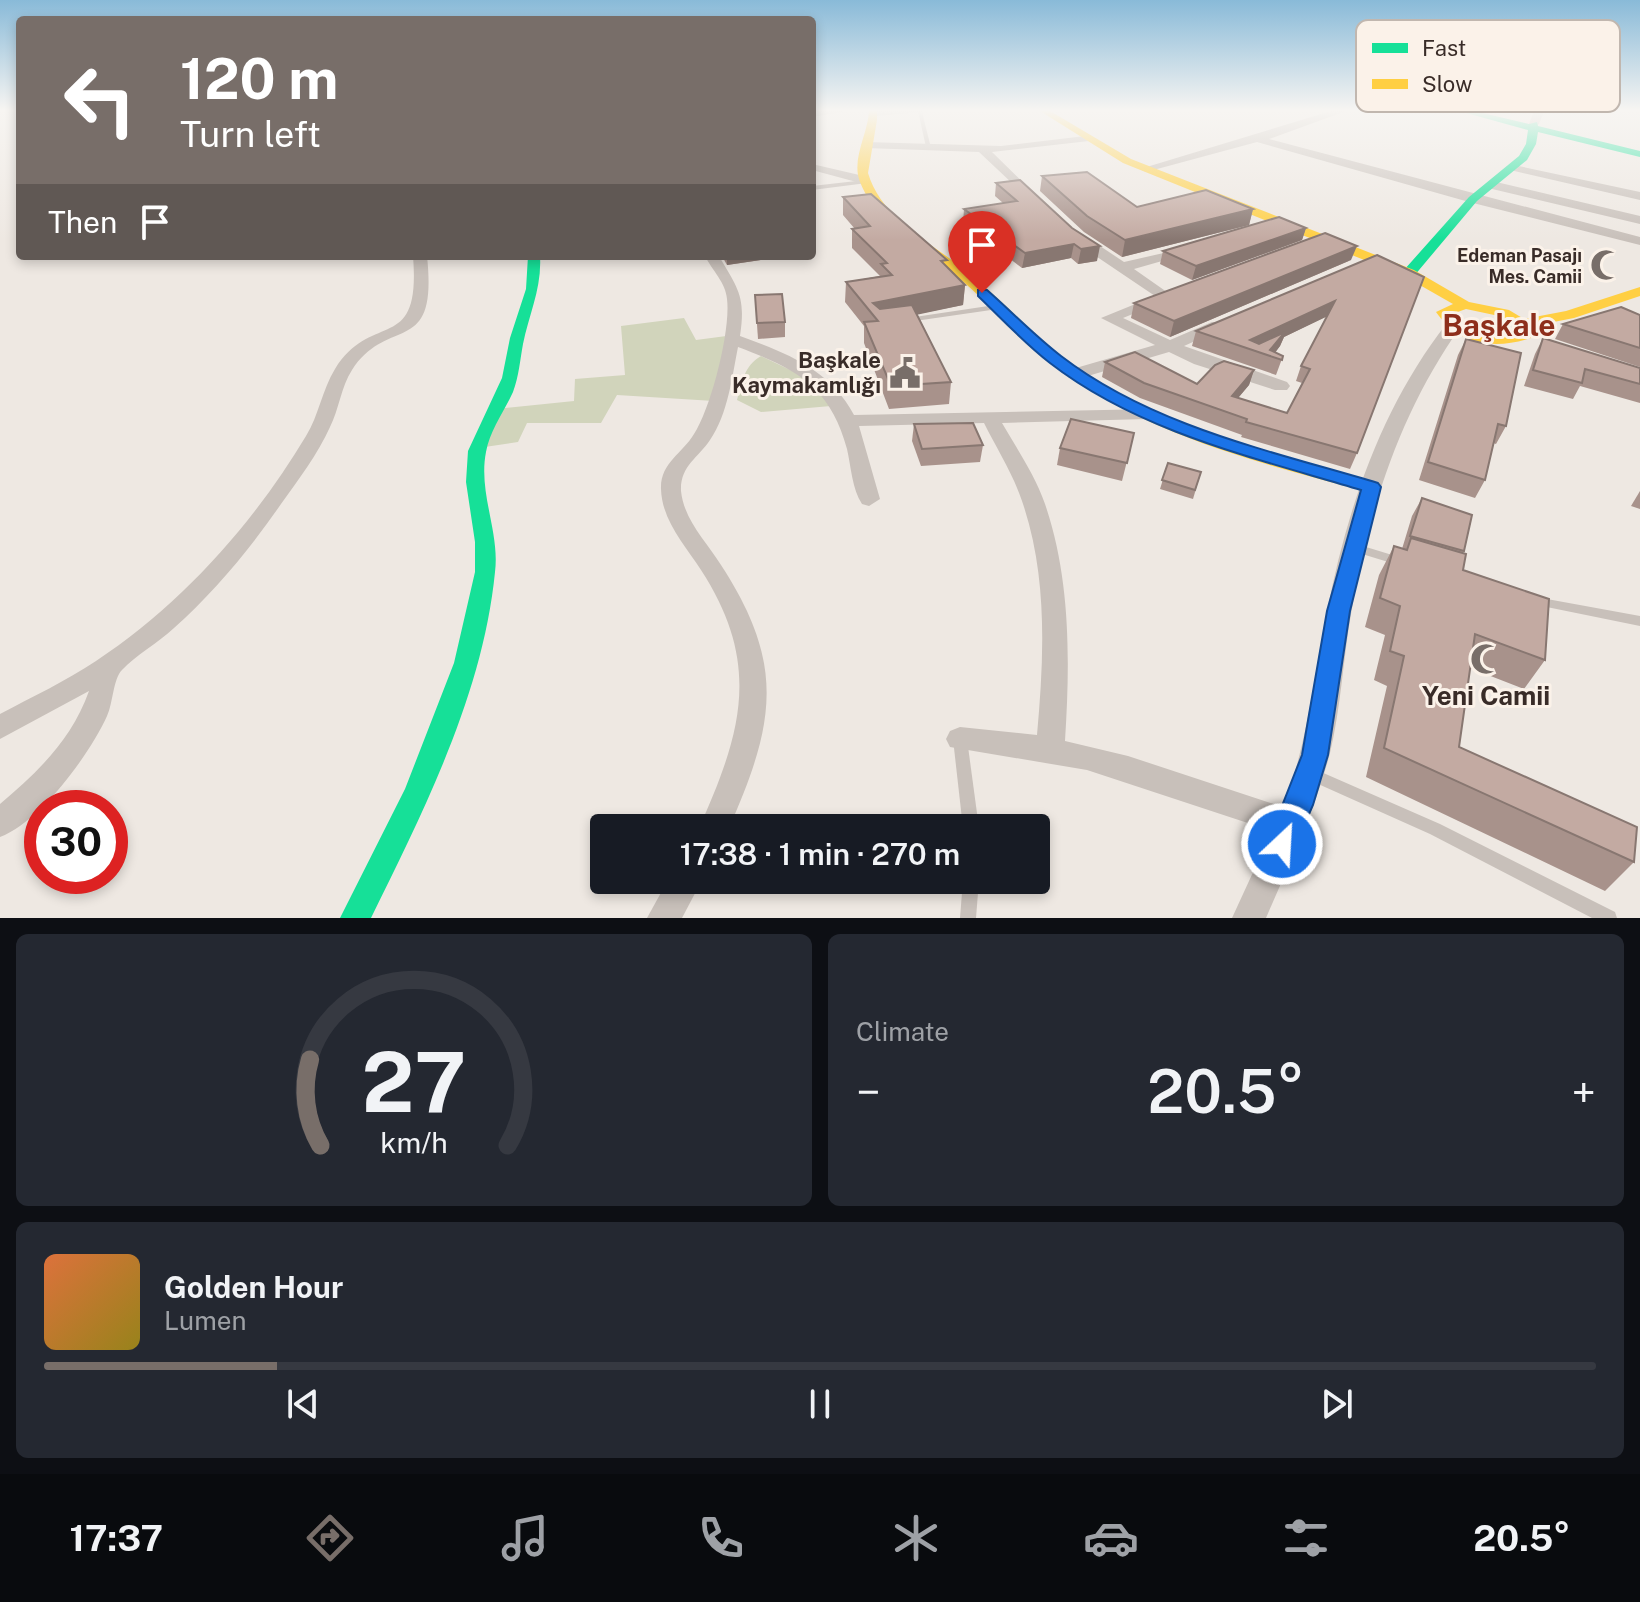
<!DOCTYPE html>
<meta charset="utf-8">
<style>
body{margin:0;font-family:"Public Sans",sans-serif;background:#242831;color:#f1f3f6;height:100vh;display:flex;flex-direction:column;font-size:30px;white-space:nowrap}
*{box-sizing:border-box;margin:0}
p{font-size:26px;color:#9ea1a6}
.icon{flex:none;width:44px;height:44px;fill:none;stroke:currentColor;stroke-width:2;stroke-linecap:round;stroke-linejoin:round}
.map{position:relative;height:918px;overflow:hidden}
.details{display:flex;flex-direction:column;gap:16px;padding:16px;background:#0d0f14;flex:1}
.details>*{flex:none}
.hud{position:absolute;left:16px;top:16px;width:800px;height:244px;border-radius:8px;box-shadow:0 4px 12px #0003;background:#786e69;color:#fff;overflow:hidden}
.speed{position:absolute;left:24px;top:790px;display:flex;gap:16px;font-size:40px;font-weight:700;text-align:center}
.speed>*{display:grid;place-content:center;width:104px;height:104px;border-radius:50%;background:#171b24;box-shadow:0 4px 12px #0003;line-height:1}
.speed .limit{border:12px solid #d22;background:#fff;color:#111}
.pin{position:absolute;display:grid;place-items:center;width:68px;height:68px;color:#fff;margin:-82px -34px;border-radius:50% 50% 50% 0;rotate:-45deg;box-shadow:0 0 8px #0007}
.pin .icon{rotate:45deg}
.me{position:absolute;width:88px;margin:-44px;rotate:25deg;stroke-linejoin:round;filter:drop-shadow(0 0 6px #0008)}
.turn{display:flex;align-items:center;gap:28px;height:168px;padding:0 32px;font-size:36px}
.turn .icon{width:104px;height:104px;stroke-width:2.5}
.turn b{display:block;font-size:56px;line-height:68px}
.then{display:flex;align-items:center;height:76px;padding:0 32px;background:#0003;gap:16px;font-size:30px}
.big{font-size:60px;font-weight:600;line-height:1.1}
.details .widget{flex:1;display:flex;flex-direction:column;justify-content:center;gap:12px;min-width:0;padding:0 28px;border-radius:12px;background:#242831}
.details .dial{align-items:center;gap:0}
.dial svg{height:208px;overflow:visible;fill:none;stroke:#363941;stroke-width:7;stroke-linecap:round;text-anchor:middle}
.dial text{fill:#f1f3f6;stroke:none}
.song{display:flex;align-items:center;gap:24px}
.cover{width:96px;height:96px;border-radius:12px;background:linear-gradient(135deg,hsl(20 70% 55%),hsl(50 70% 35%))}
.played{height:8px;border-radius:4px;background:linear-gradient(90deg,#786e69 15%,#363941 15%)}
.keys{display:flex;justify-content:space-around;direction:ltr}
.heat{display:flex;justify-content:space-between;align-items:center;font-size:44px;direction:ltr}
.details .tiles{flex:1;display:grid;gap:16px;grid-template-columns:1fr 1fr}
.widget:last-child{grid-column:span 2}
.trip{position:absolute;left:590px;top:814px;width:460px;height:80px;border-radius:8px;background:#171b24;box-shadow:0 4px 12px #0003;font-weight:600;line-height:80px;text-align:center}
.tab-bar{display:flex;height:128px;justify-content:space-around;align-items:center;background:#090b0e;color:#9ea1a6}
.tab-bar .icon{width:56px;height:56px}
.tab-bar .active{color:#786e69}
.tab-bar b{font-size:36px;color:#f1f3f6}
.map>svg:first-child{display:block}
</style>
<div class="map">
<svg width="1640" height="918" viewBox="0 0 1640 918">
<rect width="100%" height="100%" fill="#eee8e2"/>
<g fill="#d1d4bb">
<polygon points="684,318 696,340 734,335 714,401 617,395 601,423 527,423 518,442 478,448 496,409 574,401 575,379 625,375 621,326"/>
<path d="M 761,356 L 805,377 L 831,406 L 761,412 L 737,400 C 742,382 744,366 761,356 Z"/>
</g>
<g fill="none" stroke-linecap="round" stroke-linejoin="round">
<g fill="#c8c0ba" fill-rule="evenodd">
<polygon points="918,111 922,112 931,148 926,147"/>
<polygon points="865,180 868,182 867,183 812,190 812,186"/>
<polygon points="995,305 999,307 998,309 908,322 904,320 908,318"/>
<polygon points="1353,543 1402,558 1404,561 1402,564 1398,565 1349,550 1347,547 1349,544"/>
<polygon points="1536,597 1640,616 1640,626 1532,604 1530,601 1532,598"/>
<polygon points="960,733 965,735 967,739 979,828 963,828 953,739 955,735"/>
<polygon points="1312,768 1440,824 1615,912 1617,918 1592,918 1430,834 1307,779 1305,774 1307,769"/>
<polygon points="963,880 979,880 976,918 960,918"/>
</g>
<g fill="#c8c0ba" fill-rule="evenodd">
<polygon points="812,111 847,111 812,117"/>
<polygon points="870,111 933,111 874,116"/>
<polygon points="1331,111 1346,111 1269,139 1640,237 1640,245 1469,202 1257,142 1146,172 1140,169"/>
<polygon points="1534,111 1544,111 1539,124 1534,127 1529,124"/>
<polygon points="1085,136 1089,137 1089,141 992,152 1038,197 1038,203 1034,204 979,152 866,148 861,145 866,142 1001,146"/>
<polygon points="812,164 868,177 870,180 864,184 812,170"/>
<polygon points="1514,165 1640,192 1640,200 1510,170 1508,168"/>
<polygon points="1492,181 1640,216 1640,224 1488,188 1486,185"/>
<polygon points="1072,234 1082,234 1124,262 1190,247 1190,253 1134,269 1174,297 1123,318 1170,340 1212,322 1224,322 1224,328 1184,346 1287,382 1290,386 1287,390 1275,390 1194,364 1169,352 1081,378 1069,378 1066,374 1069,370 1155,345 1101,318 1155,296 1072,240"/>
<path d="M 413,256 L 427,256 C 438,359 389,314 352,370 C 341,387 339,409 330,427 C 318,454 298,480 281,504 C 250,549 214,592 174,628 C 158,643 136,655 122,670 C 113,679 113,704 107,716 C 90,754 40,822 0,837 L 0,804 C 38,772 72,739 89,691 L 0,739 L 0,714 C 32,697 66,681 96,661 C 181,605 254,523 306,436 C 319,415 322,390 335,369 C 373,309 421,356 413,256 Z"/>
<path d="M 705,256 L 719,256 C 738,289 746,296 740,336 C 786,353 830,369 854,415 L 1154,409 L 1156,413 L 1154,417 L 1147,419 L 1002,423 C 1017,449 1035,475 1045,504 C 1071,580 1070,662 1065,741 L 1128,756 L 1283,807 C 1308,744 1313,678 1327,612 C 1347,508 1382,406 1447,323 L 1459,323 L 1461,326 C 1400,412 1368,511 1351,614 C 1343,660 1341,707 1330,753 C 1315,811 1289,864 1266,918 L 1232,918 L 1272,831 L 1087,770 L 950,747 L 946,739 L 950,731 L 960,727 L 1037,735 C 1044,658 1048,576 1022,501 C 1013,474 997,449 984,423 L 859,426 L 880,499 L 869,506 L 862,504 C 852,489 851,466 847,449 C 830,386 796,369 738,347 C 732,377 728,414 710,440 C 698,458 680,466 681,491 C 684,520 706,541 721,565 C 786,665 775,723 729,828 L 699,828 C 742,732 762,664 701,570 C 685,545 662,521 661,489 C 660,463 682,454 694,434 C 711,408 731,330 727,299 C 726,283 712,270 705,256 Z"/>
<polygon points="668,880 702,880 682,918 647,918"/>
</g>
<g fill="#16e098" fill-rule="evenodd">
<polygon points="1459,111 1474,111 1529,124 1537,122 1538,126 1640,151 1640,157 1538,132 1536,144 1527,160 1477,201 1414,276 1404,276 1404,270 1469,197 1519,156 1526,144 1528,130"/>
<path d="M 528,256 L 540,256 C 542,288 529,314 523,344 C 520,360 519,376 513,392 C 504,412 490,430 486,452 C 478,493 500,532 495,572 C 483,694 424,810 371,918 L 340,918 L 405,789 L 454,663 L 475,572 L 475,542 L 466,482 L 468,451 L 502,378 L 510,338 L 526,289 Z"/>
</g>
<g fill="#ffcf43" fill-rule="evenodd">
<path d="M 869,111 L 877,111 L 877,120 L 868,173 C 881,218 931,243 965,270 C 1003,300 1035,338 1075,366 C 1165,429 1274,454 1379,483 L 1381,487 L 1379,491 L 1372,493 C 1266,465 1153,437 1063,372 C 1023,343 992,305 954,274 C 922,248 876,223 860,182 C 851,159 868,134 869,111 Z"/>
<path d="M 1040,111 L 1050,111 L 1131,159 L 1414,270 L 1469,302 L 1509,310 L 1524,319 L 1566,311 L 1640,287 L 1640,296 L 1574,318 L 1533,326 L 1531,338 C 1494,350 1459,345 1436,312 L 1453,304 L 1404,276 L 1123,163 ZM 1466,309 L 1499,316 L 1519,329 L 1519,333 C 1494,340 1468,335 1452,314 Z"/>
</g>
</g>
<g fill="#a8928b">
<polygon points="1042,176 1137,207 1253,209 1249,225 1122,257 1084,232 1040,191"/>
<polygon points="996,183 1097,261 1078,264 1071,258 1022,268 963,223 964,209 1003,203 995,196"/>
<polygon points="843,197 946,267 965,285 963,305 917,314 951,382 949,404 889,409 864,343 864,326 845,302 846,282 880,276 852,248 852,229 855,229 843,215"/>
<polygon points="1306,228 1302,240 1192,280 1160,264 1163,251"/>
<polygon points="1377,255 1357,453 1350,469 1241,437 1242,435 1140,398 1102,377 1105,362 1197,384 1254,370 1249,385 1238,398 1287,413 1302,383 1296,381 1301,366 1327,316 1284,337 1280,346 1275,352 1283,356 1276,375 1192,346 1196,331"/>
<polygon points="722,256 768,256 768,259 727,265"/>
<polygon points="1351,260 1170,337 1131,318 1134,303"/>
<polygon points="755,295 785,322 785,337 758,339"/>
<polygon points="1640,315 1640,367 1555,339 1563,324"/>
<polygon points="1543,338 1640,368 1640,403 1580,386 1573,399 1524,386 1535,354"/>
<polygon points="1466,339 1506,426 1496,444 1493,443 1485,480 1475,498 1419,480 1458,355"/>
<polygon points="914,424 983,445 980,462 921,466 912,441"/>
<polygon points="1134,433 1122,481 1057,465 1060,448"/>
<polygon points="1168,463 1201,472 1193,499 1160,489"/>
<polygon points="1640,491 1640,509 1631,506"/>
<polygon points="1422,498 1464,551 1463,553 1463,570 1545,660 1524,689 1470,668 1459,747 1634,862 1605,891 1366,777 1387,686 1374,680 1385,635 1365,627 1379,575 1394,546 1402,549 1412,516"/>
</g>
<g fill="#887771">
<polygon points="1253,209 1249,225 1122,257 1125,240"/>
<polygon points="1306,228 1302,240 1192,280 1196,266"/>
<polygon points="1074,244 1071,258 1022,268 1025,253"/>
<polygon points="1100,246 1097,261 1078,264 1081,249"/>
<polygon points="1357,246 1351,260 1170,337 1174,321"/>
<polygon points="727,256 768,256 768,259 727,265"/>
<polygon points="965,285 963,305 878,323 873,303"/>
<polygon points="1335,301 1330,315 1284,337 1280,346 1272,357 1250,340"/>
<polygon points="1254,370 1249,385 1227,411 1232,396"/>
</g>
<g fill="#c3aaa2" stroke="#887771" stroke-width="2">
<polygon points="1087,172 1137,207 1206,190 1253,209 1125,240 1087,216 1042,176"/>
<polygon points="1020,180 1072,228 1100,246 1081,249 1074,244 1025,253 964,209 1017,201 996,183"/>
<polygon points="871,194 947,260 941,261 965,285 873,303 880,309 912,305 951,382 891,386 864,322 878,321 846,282 892,275 881,264 887,263 852,229 870,226 843,197"/>
<polygon points="1279,217 1306,228 1196,266 1163,251"/>
<polygon points="1325,233 1357,246 1174,321 1134,303"/>
<polygon points="1377,255 1424,277 1357,453 1246,422 1247,419 1144,383 1105,362 1135,352 1197,384 1215,365 1224,361 1254,370 1232,396 1287,413 1310,369 1301,366 1335,301 1250,340 1259,344 1285,332 1270,350 1283,356 1282,360 1196,331"/>
<polygon points="782,294 785,322 757,323 755,295"/>
<polygon points="1621,307 1640,315 1640,348 1563,324"/>
<polygon points="1543,338 1640,368 1640,384 1585,369 1582,383 1533,370"/>
<polygon points="1466,339 1521,353 1506,426 1498,424 1485,480 1428,462"/>
<polygon points="1071,419 1134,433 1127,463 1060,448"/>
<polygon points="973,423 983,445 922,449 914,424"/>
<polygon points="1168,463 1201,472 1195,490 1162,480"/>
<polygon points="1422,498 1472,515 1464,551 1410,536"/>
<polygon points="1411,538 1466,554 1463,570 1549,599 1545,660 1475,634 1459,747 1637,827 1634,862 1384,748 1404,656 1390,651 1400,606 1380,598 1394,546 1407,550"/>
</g>
<linearGradient id="sky" x2="0" y2="1"><stop stop-color="#89bad8"/><stop offset="0.46" stop-color="#f7f5f2"/><stop offset="1" stop-color="#f7f5f2" stop-opacity="0"/></linearGradient>
<rect width="1640" height="240" fill="url(#sky)"/>
<path fill="#1a73e8" stroke="#114b97" stroke-width="2" d="M 978,290 L 987,290 C 1012,312 1035,336 1061,356 C 1152,426 1271,451 1378,483 L 1381,487 L 1350,611 L 1328,755 L 1313,805 L 1292,853 L 1282,857 L 1272,853 L 1267,844 L 1302,755 L 1327,611 L 1361,490 C 1255,458 1139,432 1050,363 C 1024,343 1001,318 978,296 Z"/>
<defs>
<symbol id="mosque-bare" viewBox="-9 -9 18 18"><path d="M3.5-4.9A6 6 0 1 0 3.5 4.9A5 5 0 1 1 3.5-4.9Z" fill="#786e69" stroke="#fbf2e9" stroke-width="2.5" paint-order="stroke"/></symbol>
<symbol id="civic-bare" viewBox="-9 -9 18 18"><path d="M-.6-6.5H3V-4.5H.6V-3L4-1V1h2V6H-6V1h2V-1L-.6-3ZM-1.2 2.5V6h2.4V2.5Z" fill="#786e69" stroke="#fbf2e9" stroke-width="2.5" paint-order="stroke"/></symbol>
</defs>
<g fill-rule="evenodd">
<use href="#mosque-bare" x="1584" y="243" width="44" height="44"/>
<use href="#civic-bare" x="883" y="351" width="44" height="44"/>
<use href="#mosque-bare" x="1464" y="637" width="44" height="44"/>
</g>
<g text-anchor="middle" dominant-baseline="central" stroke-width="6" stroke-linejoin="round" paint-order="stroke">
<g font-size="18" font-weight="bold" fill="#392c28" stroke="#fbf2e9" text-anchor="end">
<text x="1582" y="255">Edeman Pasajı<tspan x="1582" dy="21">Mes. Camii</tspan></text>
</g>
<g font-size="22" font-weight="bold" fill="#392c28" stroke="#fbf2e9" text-anchor="end">
<text x="881" y="360">Başkale<tspan x="881" dy="25">Kaymakamlığı</tspan></text>
</g>
<g font-size="26" font-weight="bold" fill="#392c28" stroke="#fbf2e9">
<text x="1486" y="695">Yeni Camii</text>
</g>
<g font-size="30" font-weight="bold" fill="#8e2e1b" stroke="#fbf2e9">
<text x="1499" y="325">Başkale</text>
</g>
</g>
<rect x="1356" y="20" width="264" height="92" rx="12" fill="#fbf2e9" stroke="#c1b7af" stroke-width="2"/>
<rect x="1372" y="43" width="36" height="10" fill="#16e098"/>
<rect x="1372" y="79" width="36" height="10" fill="#ffcf43"/>
<g font-size="22" fill="#392c28">
<text x="1422" y="56">Fast</text>
<text x="1422" y="92">Slow</text>
</g>
</svg>
<div class="speed"><div class="limit">30</div></div>
<div class="pin" style="left:982px;top:293px;background:#d93025"><svg class="icon" aria-label="arrive" viewBox="0 0 24 24"><path d="M6 21V4h12l-3 4 3 4H6"/></svg></div>
<svg class="me" style="left:1282px;top:844px" viewBox="-20 -20 40 40"><circle r="17" fill="#1a73e8" stroke="#fff" stroke-width="3"/><path d="M0-11L8 9 0 5-8 9z" fill="#fff"/></svg>
<div class="trip">17:38 · 1 min · 270 m</div>
<div class="hud">
<div class="turn"><svg class="icon" aria-label="left" viewBox="0 0 24 24"><path d="M17 20v-9H6M10 6l-5 5 5 5"/></svg><div><b>120 m</b>Turn left</div></div>
<div class="then">Then<svg class="icon" aria-label="arrive" viewBox="0 0 24 24"><path d="M6 21V4h12l-3 4 3 4H6"/></svg></div>
</div>
</div>
<section class="details">
<div class="tiles">
<div class="widget dial"><svg viewBox="0 0 100 80">
<path d="M14 69A42 42 0 1 1 86 69"/>
<path d="M14 69A42 42 0 0 1 10 36" stroke="#786e69"/>
<text x="50" y="56" font-size="32" font-weight="700">27</text>
<text x="50" y="72" font-size="11">km/h</text>
</svg></div>
<div class="widget"><p>Climate</p>
<div class="heat"><a>−</a><b class="big">20.5°</b><a>+</a></div>
</div>
<div class="widget">
<div class="song"><i class="cover"></i><div><b>Golden Hour</b><p>Lumen</p></div></div>
<div class="played"></div>
<div class="keys"><svg class="icon" aria-label="previous" viewBox="0 0 24 24"><path d="M18 5L8 12l10 7zM5 5v14"/></svg><svg class="icon" aria-label="pause" viewBox="0 0 24 24"><path d="M8 5v14M16 5v14"/></svg><svg class="icon" aria-label="next" viewBox="0 0 24 24"><path d="M6 5l10 7-10 7zM19 5v14"/></svg></div>
</div>
</div>
</section>
<nav class="tab-bar">
<b>17:37</b>
<svg class="icon active" aria-label="directions" viewBox="0 0 24 24"><path d="M12 3l9 9-9 9-9-9zM9 14v-3h6M13 9l2 2-2 2"/></svg>
<svg class="icon" aria-label="music" viewBox="0 0 24 24"><path d="M9 18V5l10-2v13"/><circle cx="6" cy="18" r="3"/><circle cx="16" cy="16" r="3"/></svg>
<svg class="icon" aria-label="phone" viewBox="0 0 24 24"><path d="M5 4h4l2 5-3 2q2 4 5 5l2-3 5 2v4C11 20 4 13 5 4z"/></svg>
<svg class="icon" aria-label="climate" viewBox="0 0 24 24"><path d="M12 3v18M4 7l16 10M4 17L20 7"/></svg>
<svg class="icon" aria-label="car" viewBox="0 0 24 24"><path d="M5 17H2v-5l4-1 3-4h7l3 4 3 1v5h-3M9 17h6M6 11h13"/><circle cx="7" cy="17" r="2"/><circle cx="17" cy="17" r="2"/></svg>
<svg class="icon" aria-label="filters" viewBox="0 0 24 24"><path d="M4 7h16M4 17h16"/><circle cx="9" cy="7" r="2"/><circle cx="15" cy="17" r="2"/></svg>
<b>20.5°</b>
</nav>
